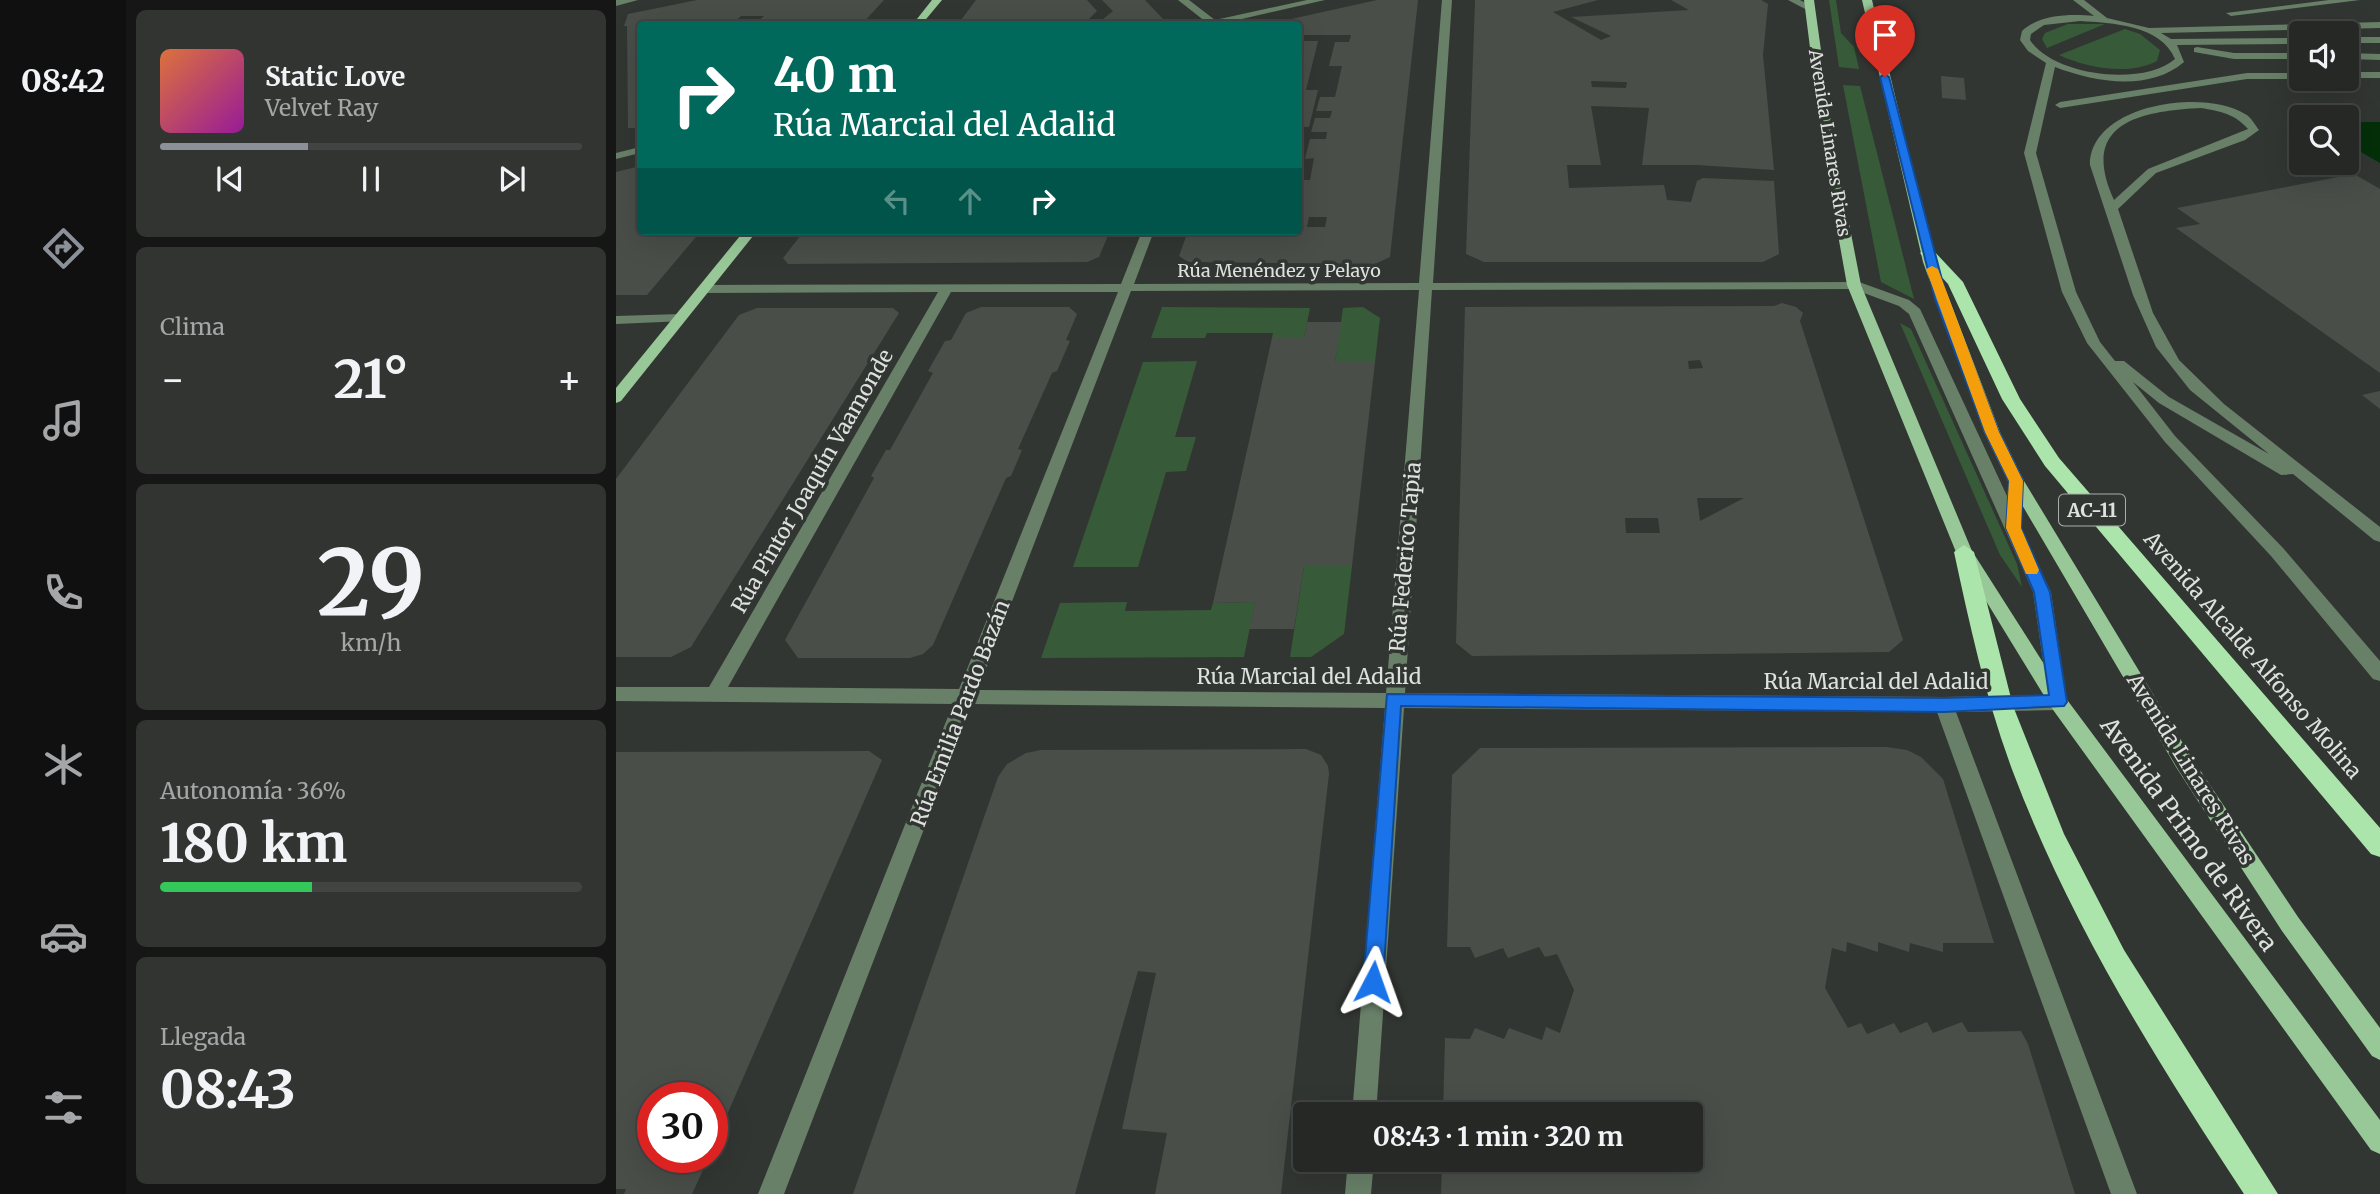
<!DOCTYPE html>
<html lang="es">
<meta charset="utf-8">
<style>
body{margin:0;font-family:Merriweather,serif;background:#323432;color:#f1f3f6;height:100vh;display:flex;flex-direction:column;font-size:26px;white-space:nowrap}
*{box-sizing:border-box;margin:0}
p{font-size:23px;color:#a4a6a7}
.icon{flex:none;width:38px;height:38px;fill:none;stroke:currentColor;stroke-width:2;stroke-linecap:round;stroke-linejoin:round}
.map{position:relative;flex:1;overflow:hidden}
.sheet{display:flex;flex-direction:column;gap:10px;padding:10px;background:#151615;width:490px}
.sheet>*{flex:none}
.hud{position:absolute;left:21px;top:21px;width:665px;height:214px;border-radius:7px;box-shadow:0 7px 28px #0002,0 0 0 2px #424443;background:#00695c;color:#fff;overflow:hidden}
.fabs{position:absolute;left:1673px;top:21px;display:grid;gap:14px}
.fabs a{display:grid;place-items:center;width:70px;height:70px;border-radius:7px;background:#262826;box-shadow:0 7px 28px #0002,0 0 0 2px #424443;font-size:35px}
.speed{position:absolute;left:21px;top:1082px;display:flex;gap:14px;font-size:35px;font-weight:700;text-align:center}
.speed>*{display:grid;place-content:center;width:91px;height:91px;border-radius:50%;background:#262826;box-shadow:0 7px 28px #0002,0 0 0 2px #424443;line-height:1}
.speed .limit{border:10px solid #d22;background:#fff;color:#111}
.pin{position:absolute;display:grid;place-items:center;width:60px;height:60px;color:#fff;margin:-72px -30px;border-radius:50% 50% 50% 0;rotate:-45deg;box-shadow:0 0 7px #0007}
.pin .icon{rotate:45deg}
.me{position:absolute;width:77px;margin:-38px;rotate:4deg;stroke-linejoin:round;filter:drop-shadow(0 0 5px #0008)}
.turn{display:flex;align-items:center;gap:24px;height:147px;padding:0 21px;font-size:32px}
.turn .icon{width:91px;height:91px;stroke-width:2.5}
.turn b{display:block;font-size:49px;line-height:60px}
.lanes{display:flex;align-items:center;height:66px;padding:0 21px;background:#0003;justify-content:center;gap:35px;direction:ltr}
.lanes .off{opacity:.35}
.big{font-size:52px;font-weight:700;line-height:1.1}
.sheet .tile{flex:1;display:flex;flex-direction:column;justify-content:center;gap:10px;min-width:0;padding:0 24px;border-radius:10px;background:#323432}
.sheet .dial{align-items:center;gap:0}
.dial b{font-size:91px;line-height:1}
.song{display:flex;align-items:center;gap:21px}
.cover{width:84px;height:84px;border-radius:10px;background:linear-gradient(135deg,hsl(20 70% 55%),hsl(300 70% 35%))}
.played{height:7px;border-radius:4px;background:linear-gradient(90deg,#8c9099 35%,#424443 35%)}
.keys{display:flex;justify-content:space-around;direction:ltr}
.heat{display:flex;justify-content:space-between;align-items:center;font-size:38px;direction:ltr}
.charge{height:10px;border-radius:5px;background:linear-gradient(90deg,#34c759 36%,#424443 0)}
.trip{position:absolute;left:677px;top:1102px;width:410px;height:70px;border-radius:7px;background:#262826;box-shadow:0 7px 28px #0002,0 0 0 2px #424443;font-weight:700;line-height:70px;text-align:center}
main{display:flex;flex:1;min-height:0}
.dock{display:flex;flex-direction:column;width:126px;justify-content:space-around;align-items:center;background:#0f100f;color:#a4a6a7}
.dock .icon{width:49px;height:49px}
.dock .current{color:#8c9099}
.dock b{font-size:32px;color:#f1f3f6}
.map>svg:first-child{display:block}
</style>
<main>
<nav class="dock">
<b>08:42</b>
<svg class="icon current" aria-label="directions" viewBox="0 0 24 24"><path d="M12 3l9 9-9 9-9-9zM9 14v-3h6M13 9l2 2-2 2"/></svg>
<svg class="icon" aria-label="music" viewBox="0 0 24 24"><path d="M9 18V5l10-2v13"/><circle cx="6" cy="18" r="3"/><circle cx="16" cy="16" r="3"/></svg>
<svg class="icon" aria-label="phone" viewBox="0 0 24 24"><path d="M5 4h4l2 5-3 2q2 4 5 5l2-3 5 2v4C11 20 4 13 5 4z"/></svg>
<svg class="icon" aria-label="climate" viewBox="0 0 24 24"><path d="M12 3v18M4 7l16 10M4 17L20 7"/></svg>
<svg class="icon" aria-label="car" viewBox="0 0 24 24"><path d="M5 17H2v-5l4-1 3-4h7l3 4 3 1v5h-3M9 17h6M6 11h13"/><circle cx="7" cy="17" r="2"/><circle cx="17" cy="17" r="2"/></svg>
<svg class="icon" aria-label="filters" viewBox="0 0 24 24"><path d="M4 7h16M4 17h16"/><circle cx="9" cy="7" r="2"/><circle cx="15" cy="17" r="2"/></svg>
</nav>
<section class="sheet">
<div class="tile">
<div class="song"><i class="cover"></i><div><b>Static Love</b><p>Velvet Ray</p></div></div>
<div class="played"></div>
<div class="keys"><svg class="icon" aria-label="previous" viewBox="0 0 24 24"><path d="M18 5L8 12l10 7zM5 5v14"/></svg><svg class="icon" aria-label="pause" viewBox="0 0 24 24"><path d="M8 5v14M16 5v14"/></svg><svg class="icon" aria-label="next" viewBox="0 0 24 24"><path d="M6 5l10 7-10 7zM19 5v14"/></svg></div>
</div>
<div class="tile"><p>Clima</p>
<div class="heat"><a>−</a><b class="big">21°</b><a>+</a></div>
</div>
<div class="tile dial"><b>29</b><p>km/h</p></div>
<div class="tile"><p>Autonomía · 36%</p><b class="big">180 km</b><div class="charge"></div></div>
<div class="tile"><p>Llegada</p><b class="big">08:43</b></div>
</section>
<div class="map">
<svg width="1764" height="1194" viewBox="0 0 1764 1194">
<rect width="100%" height="100%" fill="#323632"/>
<g fill="#375a38">
<polygon points="1213,0 1220,0 1225,33 1238,47 1243,69 1223,67"/>
<polygon points="1452,24 1489,24 1431,48 1426,39 1429,33"/>
<path d="M 1509,29 L 1524,34 L 1544,50 L 1541,61 C 1512,76 1471,68 1443,55 Z"/>
<polygon points="1227,85 1244,86 1298,299 1265,282"/>
<polygon points="546,307 694,308 688,338 656,338 657,333 591,333 589,338 535,338"/>
<polygon points="747,307 764,318 759,362 719,362 727,308"/>
<polygon points="1284,323 1295,329 1401,564 1406,587 1384,555"/>
<polygon points="581,361 559,437 580,437 570,471 550,472 522,567 457,567 527,362"/>
<polygon points="688,566 736,566 728,634 695,657 674,657"/>
<polygon points="511,602 509,611 595,610 597,603 639,602 628,657 425,658 444,603"/>
</g>
<polygon fill="#042f09" points="1731,122 1764,122 1764,163 1731,144"/>
<g fill="#494e49" fill-rule="evenodd">
<polygon points="81,0 268,0 246,24 139,24 148,16 125,16 116,24 24,24 24,128 12,128 11,26 8,26 12,14"/>
<polygon points="360,0 471,0 481,11 473,19 457,24 342,24"/>
<polygon points="486,0 529,0 548,20 539,24 472,24 486,20 497,11"/>
<path d="M 761,0 L 802,0 L 774,257 L 759,264 L 572,262 L 563,256 L 572,231 L 655,231 L 655,234 L 682,231 L 682,180 L 694,180 L 698,158 L 689,159 L 694,139 L 710,139 L 711,132 L 695,132 L 699,118 L 714,118 L 716,111 L 700,111 L 704,97 L 719,97 L 726,66 L 713,66 L 719,42 L 733,42 L 735,35 L 682,35 L 682,24 L 657,23 ZM 693,217 L 711,217 L 709,227 L 691,227 Z"/>
<path d="M 859,0 L 982,0 L 937,12 L 985,40 L 995,36 L 955,17 L 1073,10 L 1055,0 L 1145,0 L 1152,4 L 1147,55 L 1158,170 L 1081,165 L 1026,165 L 1033,108 L 975,106 L 985,165 L 951,165 L 953,188 L 1048,185 L 1051,200 L 1075,202 L 1081,181 L 1087,178 L 1158,181 L 1163,254 L 1147,262 L 868,262 L 850,254 ZM 975,81 L 1004,82 L 1011,82 L 1010,88 L 976,87 Z"/>
<polygon points="682,41 702,41 690,90 702,90 693,127 682,127"/>
<polygon points="1325,76 1348,78 1350,100 1326,98"/>
<polygon points="24,166 24,231 85,231 31,295 0,295 0,172"/>
<polygon points="1738,174 1764,189 1764,373 1560,228 1584,224 1561,208"/>
<polygon points="188,231 494,231 483,257 471,262 172,264 167,258"/>
<path d="M 1166,303 L 1180,307 L 1187,313 L 1184,321 L 1287,640 L 1273,652 L 987,655 L 856,656 L 840,643 L 849,307 L 1158,306 ZM 1084,360 L 1087,368 L 1073,369 L 1072,361 ZM 1081,498 L 1128,498 L 1084,521 ZM 1009,518 L 1042,518 L 1044,533 L 1010,533 Z"/>
<polygon points="365,307 453,307 461,314 450,340 454,341 450,350 441,371 436,373 402,449 406,450 395,476 390,478 317,645 307,654 294,658 182,658 169,640 258,478 255,476 270,450 274,450 317,373 312,371 329,341 335,340 350,313"/>
<polygon points="141,308 277,308 283,313 75,647 55,657 0,657 0,479 123,315"/>
<polygon points="691,322 726,322 719,362 759,362 736,566 688,566 678,629 633,629 639,602 597,603 656,338 688,338"/>
<polygon points="1764,391 1764,409 1746,395"/>
<polygon points="1270,747 1291,750 1305,757 1327,779 1378,943 1327,943 1327,952 1294,943 1293,952 1262,942 1262,952 1231,942 1230,952 1216,948 1209,988 1232,1028 1245,1023 1251,1034 1278,1023 1284,1033 1311,1022 1317,1033 1346,1022 1352,1032 1405,1031 1412,1044 1459,1194 825,1194 826,1160 1074,1160 1074,1115 827,1115 829,1038 854,1039 859,1028 888,1039 893,1028 926,1040 930,1027 944,1033 958,990 941,954 929,957 923,947 892,958 887,948 859,958 854,947 831,947 836,775 864,748"/>
<polygon points="690,749 705,755 712,766 713,774 665,1194 539,1194 551,1133 506,1129 540,973 522,971 459,1194 237,1194 382,777 391,764 410,753 425,750"/>
<polygon points="253,751 266,760 96,1149 96,1097 37,1097 37,1157 93,1157 76,1194 8,1194 10,1189 0,1189 0,752"/>
</g>
<g fill="none" stroke-linecap="round" stroke-linejoin="round">
<g fill="#687f68" fill-rule="evenodd">
<polygon points="0,0 22,0 0,6"/>
<polygon points="562,0 573,0 599,20 691,0 709,0 604,24 589,24 590,22"/>
<path d="M 826,0 L 836,0 L 817,283 L 1243,282 L 1293,300 L 1304,309 L 1391,496 L 1394,477 L 1406,477 L 1408,481 L 1405,528 L 1435,592 L 1451,702 L 1449,707 L 1442,710 L 1340,712 L 1521,1194 L 1495,1194 L 1321,712 L 788,708 L 760,1115 L 736,1115 L 769,708 L 356,704 L 168,1194 L 142,1194 L 337,704 L 0,701 L 0,687 L 93,687 L 322,292 L 88,293 L 81,289 L 88,285 L 505,284 L 526,231 L 538,231 L 518,284 L 803,283 ZM 1237,289 L 1283,306 L 1293,314 L 1417,592 L 1432,695 L 1328,697 L 789,693 L 816,290 ZM 803,290 L 770,693 L 362,690 L 515,291 ZM 335,292 L 502,292 L 343,689 L 112,687 Z"/>
<polygon points="1172,0 1184,0 1199,8 1191,10"/>
<path d="M 1457,0 L 1468,0 L 1491,18 L 1533,28 L 1764,22 L 1764,28 L 1545,33 L 1555,39 L 1685,38 L 1685,44 L 1561,45 L 1568,62 C 1533,92 1478,82 1439,67 L 1420,153 L 1460,292 L 1484,342 L 1499,361 L 1508,361 L 1553,397 L 1653,454 L 1574,390 L 1540,347 L 1517,295 L 1474,165 C 1474,104 1588,88 1629,114 C 1635,117 1639,125 1643,130 L 1629,140 L 1540,173 L 1502,209 L 1537,313 L 1563,360 L 1608,404 L 1764,527 L 1764,542 L 1758,540 L 1677,474 L 1665,475 L 1543,403 L 1517,382 L 1559,436 L 1667,548 L 1764,661 L 1764,681 L 1757,679 L 1655,556 L 1549,442 L 1471,343 L 1446,292 L 1408,153 L 1430,63 L 1412,51 L 1404,40 L 1406,31 C 1424,14 1455,14 1478,16 ZM 1464,21 C 1496,23 1545,25 1559,59 C 1527,87 1437,76 1414,40 L 1415,34 L 1428,25 ZM 1585,108 C 1604,111 1619,114 1632,129 L 1532,169 L 1498,200 C 1463,124 1522,111 1585,108 Z"/>
<polygon points="1713,0 1744,0 1615,16 1610,13"/>
<rect x="1731" y="37" width="33" height="6"/>
<polygon points="1581,47 1618,53 1685,53 1685,59 1618,59 1578,52 1578,48"/>
<polygon points="1731,53 1764,54 1764,60 1731,59"/>
<rect x="1731" y="72" width="33" height="6"/>
<polygon points="1631,73 1685,73 1686,79 1631,79 1444,108 1439,105 1444,102"/>
<polygon points="24,147 24,153 0,159 0,153"/>
<polygon points="64,314 69,315 69,321 0,324 0,316"/>
<polygon points="732,1160 758,1160 755,1194 729,1194"/>
</g>
<g fill="#98c898" fill-rule="evenodd">
<polygon points="316,0 326,0 306,24 297,24"/>
<polygon points="1188,0 1198,0 1219,151 1245,285 1356,551 1449,697 1764,1120 1764,1154 1755,1150 1435,707 1340,552 1231,285 1207,151"/>
<polygon points="1246,0 1256,0 1319,262 1384,432 1408,481 1574,755 1682,917 1764,1028 1764,1060 1756,1056 1666,931 1560,767 1392,481 1368,432 1307,262"/>
<polygon points="128,231 141,231 5,401 0,403 0,388"/>
</g>
<g fill="#abe5ab" fill-rule="evenodd">
<polygon points="1312,248 1317,250 1347,282 1404,399 1443,458 1764,828 1764,857 1755,854 1429,466 1386,399 1332,284 1304,253"/>
<path d="M 1348,545 L 1358,552 L 1397,706 L 1448,834 L 1508,950 L 1662,1194 L 1628,1194 C 1540,1060 1454,923 1397,772 C 1370,700 1354,626 1338,552 Z"/>
</g>
</g>
<polygon fill="#1a73e8" stroke="#114b97" stroke-width="2" points="1269,74 1273,77 1331,299 1383,432 1407,481 1405,528 1434,592 1451,702 1448,706 1328,712 785,706 767,982 764,989 757,992 750,989 747,982 771,694 1328,698 1433,695 1418,592 1390,528 1393,481 1369,432 1319,299 1264,77"/>
<polygon fill="#f59e0b" points="1316,266 1322,269 1383,432 1407,481 1405,528 1423,570 1421,574 1410,574 1390,528 1393,481 1369,432 1310,269"/>
<g text-anchor="middle" dominant-baseline="central" stroke-width="7" stroke-linejoin="round" paint-order="stroke">
<g font-size="18" fill="#dee1de" stroke="#323632">
<text transform="translate(1214 143) rotate(81)">Avenida Linares Rivas</text>
<text x="663" y="270">Rúa Menéndez y Pelayo</text>
</g>
<rect fill="#323632" stroke="#aaaeaa" stroke-width="2" x="1443" y="494.5" width="66" height="31" rx="5"/>
<g font-size="19" font-weight="bold" fill="#dee1de">
<text x="1476" y="510">AC-11</text>
</g>
<g font-size="21" fill="#dee1de" stroke="#323632">
<text transform="translate(196 481) rotate(-60)">Rúa Pintor Joaquín Vaamonde</text>
<text transform="translate(789 557) rotate(-85)">Rúa Federico Tapia</text>
<text transform="translate(1637 655) rotate(49)">Avenida Alcalde Alfonso Molina</text>
<text x="693" y="676">Rúa Marcial del Adalid</text>
<text x="1260" y="681">Rúa Marcial del Adalid</text>
<text transform="translate(344 713) rotate(-69)">Rúa Emilia Pardo Bazán</text>
<text transform="translate(1575 769) rotate(58)">Avenida Linares Rivas</text>
</g>
<g font-size="24" fill="#dee1de" stroke="#323632">
<text transform="translate(1573 834) rotate(54)">Avenida Primo de Rivera</text>
</g>
</g>
</svg>
<div class="fabs">
<a><svg class="icon" aria-label="sound" viewBox="0 0 24 24"><path d="M4 9h4l5-4v14l-5-4H4zM17 9q2 3 0 6"/></svg></a>
<a><svg class="icon" aria-label="search" viewBox="0 0 24 24"><circle cx="10" cy="10" r="6"/><path d="M15 15l6 6"/></svg></a>
</div>
<div class="speed"><div class="limit">30</div></div>
<div class="pin" style="left:1269px;top:77px;background:#d93025"><svg class="icon" aria-label="arrive" viewBox="0 0 24 24"><path d="M6 21V4h12l-3 4 3 4H6"/></svg></div>
<svg class="me" style="left:757px;top:982px" viewBox="-20 -20 40 40"><path d="M0-17L14 15 0 8-14 15z" fill="#1a73e8" stroke="#fff" stroke-width="4"/></svg>
<div class="trip">08:43 · 1 min · 320 m</div>
<div class="hud">
<div class="turn"><svg class="icon" aria-label="right" viewBox="0 0 24 24"><path d="M7 20v-9h11M14 6l5 5-5 5"/></svg><div><b>40 m</b>Rúa Marcial del Adalid</div></div>
<div class="lanes"><svg class="icon off" aria-label="left" viewBox="0 0 24 24"><path d="M17 20v-9H6M10 6l-5 5 5 5"/></svg><svg class="icon off" aria-label="ahead" viewBox="0 0 24 24"><path d="M12 20V5M6 11l6-6 6 6"/></svg><svg class="icon" aria-label="right" viewBox="0 0 24 24"><path d="M7 20v-9h11M14 6l5 5-5 5"/></svg></div>
</div>
</div>
</main>
